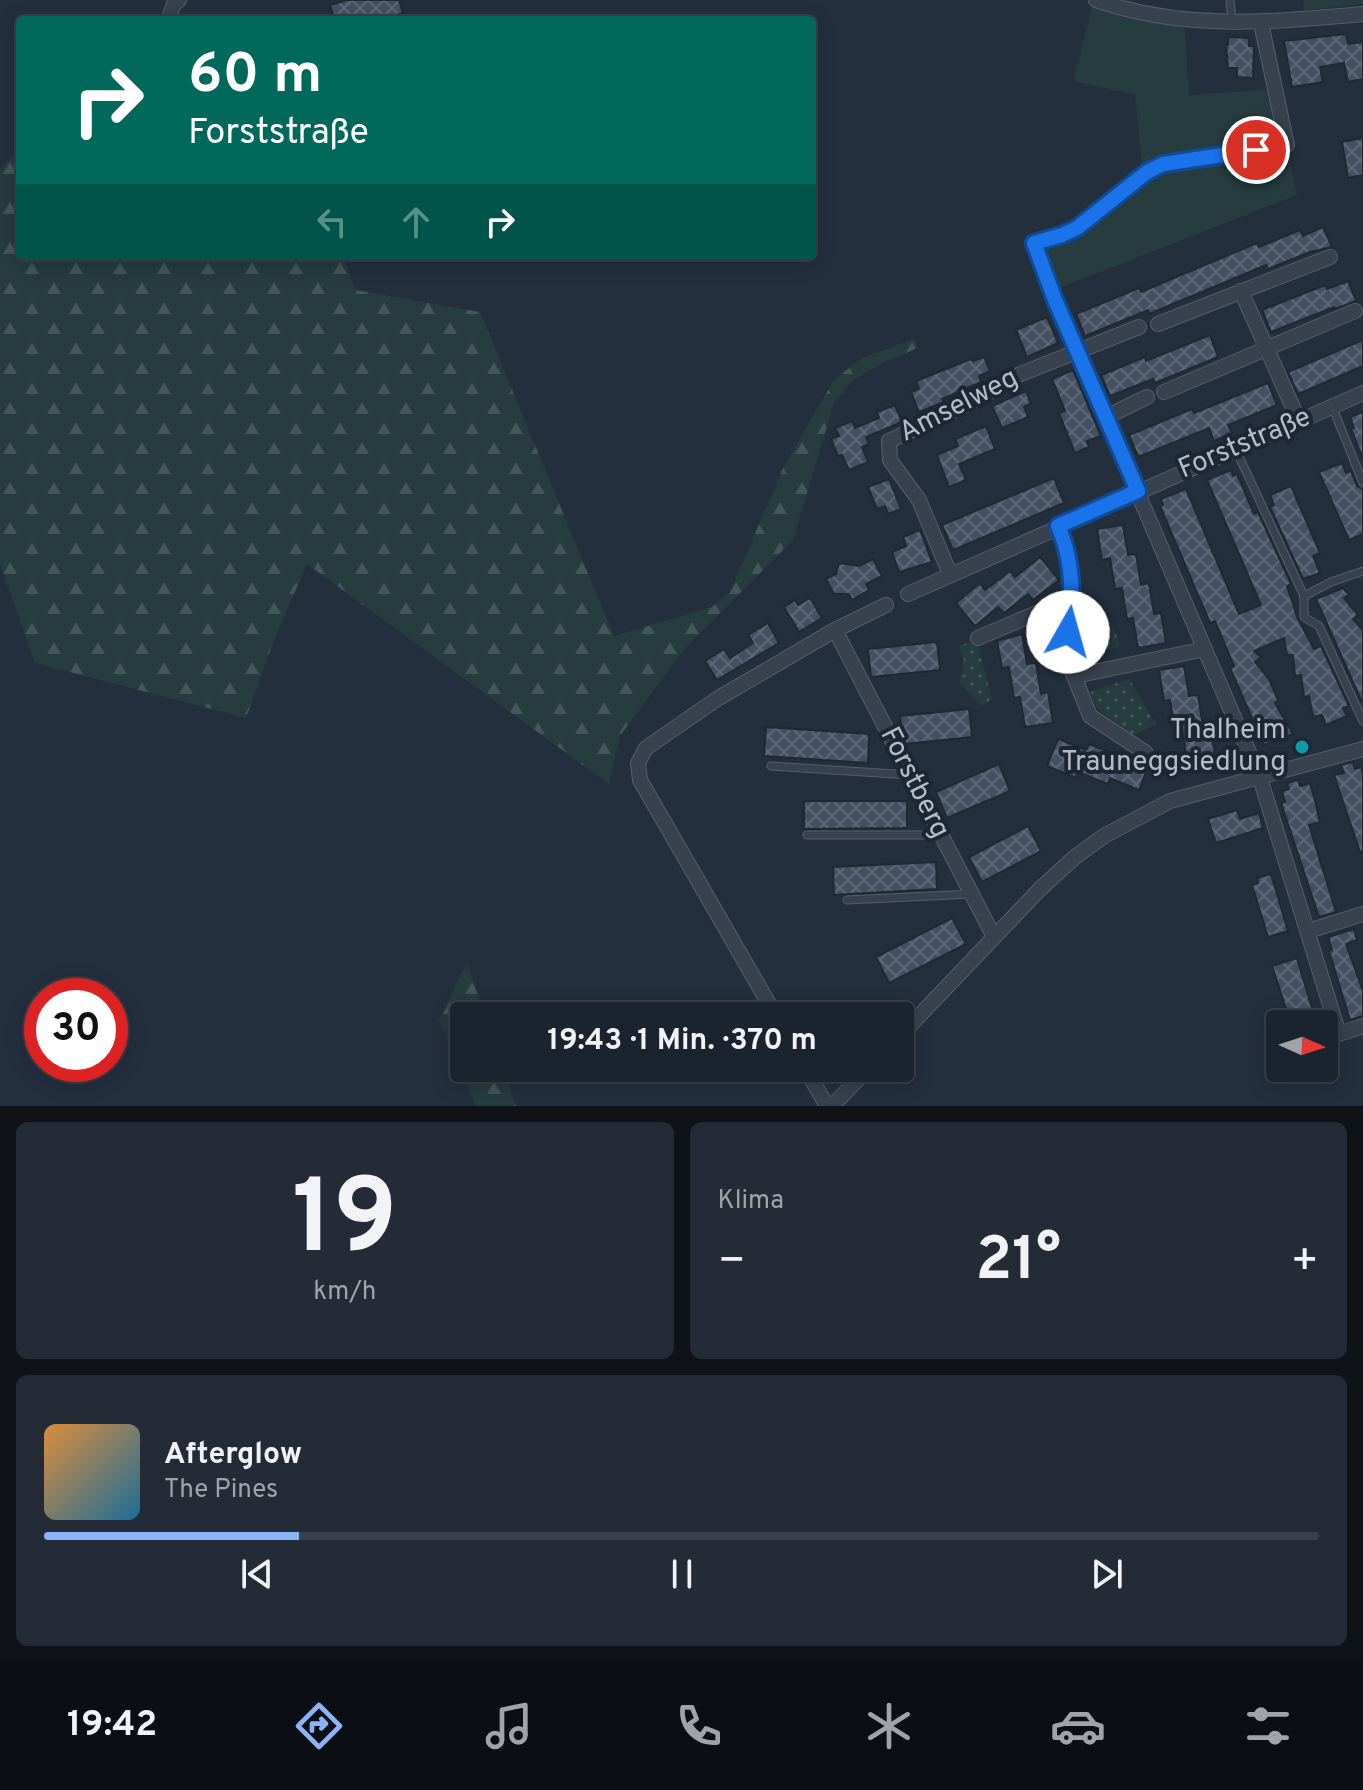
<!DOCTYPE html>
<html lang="de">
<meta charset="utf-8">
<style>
body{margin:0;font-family:Overpass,sans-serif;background:#242b36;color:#f1f3f6;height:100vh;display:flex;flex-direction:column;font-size:30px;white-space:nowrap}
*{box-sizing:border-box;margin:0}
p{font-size:26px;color:#a0a4aa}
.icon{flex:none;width:44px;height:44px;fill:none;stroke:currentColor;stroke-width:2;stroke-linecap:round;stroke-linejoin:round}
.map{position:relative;height:1106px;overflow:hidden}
.drawer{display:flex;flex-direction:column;gap:16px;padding:16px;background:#0f1319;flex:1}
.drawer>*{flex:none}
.top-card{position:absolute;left:16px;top:16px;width:800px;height:244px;border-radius:8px;box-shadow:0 4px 20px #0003,0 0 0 2px #39404a;background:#00695c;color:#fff;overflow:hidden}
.needle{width:52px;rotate:93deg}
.tools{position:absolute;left:1266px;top:1010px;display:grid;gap:16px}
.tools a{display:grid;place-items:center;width:72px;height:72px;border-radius:8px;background:#1b232e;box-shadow:0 4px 20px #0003,0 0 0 2px #39404a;font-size:40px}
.speed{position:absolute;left:24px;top:978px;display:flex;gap:16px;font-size:40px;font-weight:700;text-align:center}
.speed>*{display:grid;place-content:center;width:104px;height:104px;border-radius:50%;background:#1b232e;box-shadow:0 4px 20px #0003,0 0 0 2px #39404a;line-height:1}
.speed .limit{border:12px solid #d22;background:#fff;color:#111}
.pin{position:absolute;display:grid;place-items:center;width:68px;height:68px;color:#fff;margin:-34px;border:4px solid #fff;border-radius:50%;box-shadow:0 2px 8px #0007}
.me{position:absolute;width:88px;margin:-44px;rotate:7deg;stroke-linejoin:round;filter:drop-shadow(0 0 6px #0008)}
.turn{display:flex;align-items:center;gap:28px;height:168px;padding:0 40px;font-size:36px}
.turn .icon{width:104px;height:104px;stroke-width:2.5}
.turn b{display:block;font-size:56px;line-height:68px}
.lanes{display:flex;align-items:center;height:76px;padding:0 40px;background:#0003;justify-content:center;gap:40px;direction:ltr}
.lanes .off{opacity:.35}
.big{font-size:60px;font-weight:700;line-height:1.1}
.drawer .card{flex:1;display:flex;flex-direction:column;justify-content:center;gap:12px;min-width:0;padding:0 28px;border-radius:12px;background:#242b36}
.drawer .dial{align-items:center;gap:0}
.dial b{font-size:104px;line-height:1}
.song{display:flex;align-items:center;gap:24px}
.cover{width:96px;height:96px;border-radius:12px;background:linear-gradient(135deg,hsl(30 70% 55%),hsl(200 70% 35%))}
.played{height:8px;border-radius:4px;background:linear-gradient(90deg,#8ab4f8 20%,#39404a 20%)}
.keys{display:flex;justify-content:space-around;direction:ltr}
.heat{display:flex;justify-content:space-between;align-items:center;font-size:44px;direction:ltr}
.drawer .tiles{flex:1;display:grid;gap:16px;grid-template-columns:1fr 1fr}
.card:last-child{grid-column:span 2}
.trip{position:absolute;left:450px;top:1002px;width:464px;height:80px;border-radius:8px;background:#1b232e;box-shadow:0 4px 20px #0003,0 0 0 2px #39404a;font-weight:700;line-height:80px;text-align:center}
.tab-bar{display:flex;height:128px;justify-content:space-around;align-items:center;background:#0b0e12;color:#a0a4aa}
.tab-bar .icon{width:56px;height:56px}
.tab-bar .selected{color:#8ab4f8}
.tab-bar b{font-size:36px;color:#f1f3f6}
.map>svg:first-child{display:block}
</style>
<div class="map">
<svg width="1363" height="1106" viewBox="0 0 1363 1106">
<defs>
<pattern id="forest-firs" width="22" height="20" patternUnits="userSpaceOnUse" patternTransform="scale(2)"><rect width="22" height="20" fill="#263c3f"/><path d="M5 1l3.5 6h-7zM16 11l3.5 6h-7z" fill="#435659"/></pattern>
<pattern id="park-dots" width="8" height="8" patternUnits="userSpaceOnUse" patternTransform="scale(2)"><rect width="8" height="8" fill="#263c3f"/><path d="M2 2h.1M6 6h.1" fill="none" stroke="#435659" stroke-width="1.8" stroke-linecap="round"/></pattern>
<pattern id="building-cross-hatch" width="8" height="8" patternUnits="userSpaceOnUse" patternTransform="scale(2)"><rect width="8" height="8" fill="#455162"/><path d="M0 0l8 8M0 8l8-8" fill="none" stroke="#5d6877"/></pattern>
</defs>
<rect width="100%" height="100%" fill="#242f3e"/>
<g fill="#263c3f">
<polygon points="1303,0 1363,0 1363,4 1304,10"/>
<polygon points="1093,4 1185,28 1189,95 1275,89 1297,195 1052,291 1034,243 1062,235 1143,175 1135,95 1073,81"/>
</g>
<g fill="url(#forest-firs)">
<polygon points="20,149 20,256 343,256 355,290 480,312 614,636 712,607 730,592 784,466 834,380 862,358 914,339 918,348 884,362 853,380 834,403 793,540 685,648 620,736 609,784 307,564 274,640 246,718 35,663 0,564 0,169"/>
<polygon points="467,963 485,1016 464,1016 464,1068 503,1068 516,1106 476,1106 439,1020"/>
</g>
<g fill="url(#park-dots)">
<polygon points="1086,596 1114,628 1120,647 1078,657 1072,647"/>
<polygon points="976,638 992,699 981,706 959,683 964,661 959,647"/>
<polygon points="1129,679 1156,724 1133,736 1097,708 1090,692"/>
</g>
<g fill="url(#building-cross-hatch)" stroke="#1f2835" stroke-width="2">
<polygon points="347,0 399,0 403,13 380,20 335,20 330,5"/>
<polygon points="1346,34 1348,44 1363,42 1363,79 1348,82 1344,63 1320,67 1323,82 1292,87 1284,41"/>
<polygon points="1228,37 1249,38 1249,46 1254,46 1253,78 1237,77 1237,68 1228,68 1226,45 1228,45"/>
<polygon points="1363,138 1363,175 1348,178 1342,142"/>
<polygon points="1323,227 1332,247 1310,252 1268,269 1266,265 1149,314 1148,310 1085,336 1076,314 1139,288 1141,292 1257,243 1259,247 1300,230 1303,236"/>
<polygon points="1348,281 1356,301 1335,309 1334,307 1271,332 1262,310 1325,285 1327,289"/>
<polygon points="1047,317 1058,343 1027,357 1016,330"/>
<polygon points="1210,335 1218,357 1155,383 1153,379 1110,396 1101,375 1145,357 1146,361"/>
<polygon points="1363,340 1363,366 1298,394 1288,372"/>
<polygon points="984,357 990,371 979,376 981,382 942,399 944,402 919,412 911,392 919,389 916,381 971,359 973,361"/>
<polygon points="1073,370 1101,436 1087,441 1089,447 1075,453 1059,413 1065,411 1052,379"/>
<polygon points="1268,383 1277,405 1228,425 1232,433 1214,441 1209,428 1138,457 1129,435 1192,409 1194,413"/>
<polygon points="1026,391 1031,403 1024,407 1028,417 1002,428 992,406"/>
<polygon points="895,405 902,422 866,437 869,444 862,447 868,462 849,470 842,455 838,456 831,439 839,436 835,428 852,421 855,428 879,418 877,412"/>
<polygon points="1363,412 1363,459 1351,429 1354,428 1350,417"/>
<polygon points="986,426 995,449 959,464 966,480 949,487 937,455 958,446 955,439"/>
<polygon points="1342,463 1346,473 1351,471 1357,486 1363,489 1363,534 1349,540 1319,472"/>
<polygon points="1231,470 1233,476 1237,474 1254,514 1258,512 1291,584 1287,586 1298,619 1314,649 1321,646 1349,706 1343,708 1347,716 1326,725 1322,715 1313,717 1309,696 1304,697 1301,675 1295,676 1293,655 1287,655 1284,638 1254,651 1261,657 1255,662 1269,679 1278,700 1275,703 1293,734 1264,745 1230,668 1234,666 1215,621 1210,623 1160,506 1163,505 1161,499 1186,489 1239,614 1261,605 1207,480"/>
<polygon points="1054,478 1064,503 953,550 942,525"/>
<polygon points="889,479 901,509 888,514 885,506 877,509 868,487"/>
<polygon points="1291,486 1320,553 1313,556 1320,573 1303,579 1270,507 1274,505 1270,495"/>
<polygon points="1123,525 1128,555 1136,554 1141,585 1149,583 1154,614 1161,613 1166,643 1138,648 1133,618 1127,619 1122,588 1115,589 1110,558 1102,560 1097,529"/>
<polygon points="920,530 932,562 899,572 892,552 906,546 903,537"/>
<polygon points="1040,557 1059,580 1033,600 1028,594 1004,613 998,607 975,626 956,603 980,583 985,590 1010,571 1015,577"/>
<polygon points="873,559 882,576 866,584 869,590 852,600 849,594 834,594 826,579 836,574 839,563 859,566"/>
<polygon points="1343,588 1349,595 1344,598 1358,615 1353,619 1363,630 1363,699 1361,700 1316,599"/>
<polygon points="810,598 822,618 799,632 784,607 795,600 798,605"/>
<polygon points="768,623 779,643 717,680 705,661 724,649 730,658 753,643 748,635"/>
<polygon points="1022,634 1027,664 1036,663 1041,694 1048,692 1053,723 1025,727 1020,697 1014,698 1009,667 1002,668 997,641"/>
<polygon points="937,642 940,670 871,677 868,649"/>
<polygon points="1184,666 1189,696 1198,695 1203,726 1210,725 1215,755 1187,760 1182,729 1175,731 1170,700 1164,701 1159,670"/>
<polygon points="969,709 972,737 905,744 903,739 900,716"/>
<polygon points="766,727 869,734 868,763 764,756"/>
<polygon points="1058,739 1086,750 1089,744 1119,756 1121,750 1141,762 1150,762 1139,790 1110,778 1108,784 1078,772 1076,778 1047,766"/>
<polygon points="1353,762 1355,769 1361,767 1363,773 1363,851 1360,852 1334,775 1344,773 1341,765"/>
<polygon points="999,764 1010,791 947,818 936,792"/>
<polygon points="1298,780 1300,786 1310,783 1314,797 1320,822 1309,825 1336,912 1319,917 1281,803 1285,802 1282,791 1289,789 1287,783"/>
<polygon points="804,801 907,801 907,828 804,829"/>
<polygon points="1237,810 1240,819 1259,813 1263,828 1216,843 1208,819"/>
<polygon points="1028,826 1041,851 982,882 969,857"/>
<polygon points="936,862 937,889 834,895 833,867"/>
<polygon points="1271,874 1288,931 1268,937 1252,885 1258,883 1257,878"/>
<polygon points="952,918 966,944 889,983 876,957"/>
<polygon points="1354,929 1357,940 1346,944 1363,991 1363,1016 1350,1020 1329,951 1332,950 1328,937"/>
<polygon points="1297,958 1308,995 1317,1024 1291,1024 1272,966"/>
</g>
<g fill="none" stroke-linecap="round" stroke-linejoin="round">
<defs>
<g id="lane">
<polyline points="1230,0 1232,21"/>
<polyline points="1332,406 1363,483"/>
<polyline points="1236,450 1304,596 1304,617 1319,626 1363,721"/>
<polyline points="1304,596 1331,582 1363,571"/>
<polyline points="771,766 910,775"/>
<polyline points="807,835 941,835"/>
<polyline points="847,900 972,894"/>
</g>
<g id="street">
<path d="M 1096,0 C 1184,31 1272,22 1363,14"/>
<polyline points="168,20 174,4 179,0"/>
<path d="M 1261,23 L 1287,145 L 1163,164 C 1130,180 1107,210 1076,229 C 1063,236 1048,239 1034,243 L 1055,300 L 1260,778 L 1339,1034 L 1363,1026"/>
<polyline points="1241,291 1299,421"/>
<polyline points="1158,324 1330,257"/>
<polyline points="1164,392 1355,311"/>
<polyline points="1106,417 1147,397"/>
<polyline points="1058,526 1066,544 1074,597 1065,654 1090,716 1146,753"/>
<polyline points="950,574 919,500 890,460 889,441 966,405 1018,375 1139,327"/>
<polyline points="908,594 1363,393"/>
<polyline points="835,630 994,937"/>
<polyline points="978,638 1074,597"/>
<polyline points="1075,676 1205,649"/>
<polyline points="1308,931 1363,914"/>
<polyline points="776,1016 640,780 638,763 646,748 717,699 835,630 886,605"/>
<polyline points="900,1036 1040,889 1075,857 1104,836 1170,801 1363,749"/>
<polyline points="805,1068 827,1106"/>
<polyline points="832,1106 869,1068"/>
</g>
</defs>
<use href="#lane" stroke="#565f6c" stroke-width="9"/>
<use href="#street" stroke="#565f6c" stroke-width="16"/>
<use href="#lane" stroke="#38414e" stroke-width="7"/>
<use href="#street" stroke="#38414e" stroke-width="14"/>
</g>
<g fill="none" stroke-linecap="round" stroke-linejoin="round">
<defs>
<path id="route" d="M 1068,632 C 1074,596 1073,560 1058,526 L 1138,491 L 1055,300 L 1034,243 L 1062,235 L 1077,228 L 1147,172 L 1163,164 L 1256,150"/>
</defs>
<use href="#route" stroke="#114b97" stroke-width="20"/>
<use href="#route" stroke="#1a73e8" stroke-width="14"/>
</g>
<circle fill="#0f9aa8" stroke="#1d2633" stroke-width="3" cx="1302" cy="747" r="8"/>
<g text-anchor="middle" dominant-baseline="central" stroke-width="8" stroke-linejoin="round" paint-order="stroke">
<g font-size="28" fill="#b4bcc9" stroke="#1d2633">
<text transform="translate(959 406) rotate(-27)">Amselweg</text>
<text transform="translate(1245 444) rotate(-23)">Forststraße</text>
<text transform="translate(914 783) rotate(63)">Forstberg</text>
</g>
<g font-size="28" fill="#b4bcc9" stroke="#1d2633" text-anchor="end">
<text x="1286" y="731">Thalheim<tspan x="1286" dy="32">Trauneggsiedlung</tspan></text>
</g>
</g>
</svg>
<div class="tools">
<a><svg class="needle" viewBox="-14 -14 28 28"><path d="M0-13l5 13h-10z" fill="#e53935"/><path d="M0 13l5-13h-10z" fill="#a0a4aa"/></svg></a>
</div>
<div class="speed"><div class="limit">30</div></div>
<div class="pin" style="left:1256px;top:150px;background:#d93025"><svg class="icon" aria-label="arrive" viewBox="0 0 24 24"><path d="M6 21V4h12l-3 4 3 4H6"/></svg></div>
<svg class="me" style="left:1068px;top:632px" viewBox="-20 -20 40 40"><circle r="19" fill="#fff"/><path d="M0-13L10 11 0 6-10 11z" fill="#1a73e8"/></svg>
<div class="trip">19:43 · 1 Min. · 370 m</div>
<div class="top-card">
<div class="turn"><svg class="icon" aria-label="right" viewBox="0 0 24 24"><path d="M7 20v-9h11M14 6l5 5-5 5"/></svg><div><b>60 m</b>Forststraße</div></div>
<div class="lanes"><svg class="icon off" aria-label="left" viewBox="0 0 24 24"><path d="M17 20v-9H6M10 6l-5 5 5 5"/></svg><svg class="icon off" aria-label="ahead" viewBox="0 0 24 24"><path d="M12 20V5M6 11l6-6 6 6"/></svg><svg class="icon" aria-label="right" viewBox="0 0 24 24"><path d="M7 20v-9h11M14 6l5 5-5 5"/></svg></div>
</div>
</div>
<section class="drawer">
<div class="tiles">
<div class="card dial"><b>19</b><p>km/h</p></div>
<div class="card"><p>Klima</p>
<div class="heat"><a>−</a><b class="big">21°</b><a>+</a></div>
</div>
<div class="card">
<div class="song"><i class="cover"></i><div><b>Afterglow</b><p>The Pines</p></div></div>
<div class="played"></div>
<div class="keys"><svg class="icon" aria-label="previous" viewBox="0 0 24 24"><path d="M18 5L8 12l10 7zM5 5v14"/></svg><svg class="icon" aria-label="pause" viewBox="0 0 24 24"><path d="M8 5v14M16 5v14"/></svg><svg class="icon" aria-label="next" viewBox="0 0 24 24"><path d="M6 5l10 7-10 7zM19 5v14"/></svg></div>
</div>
</div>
</section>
<nav class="tab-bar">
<b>19:42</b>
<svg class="icon selected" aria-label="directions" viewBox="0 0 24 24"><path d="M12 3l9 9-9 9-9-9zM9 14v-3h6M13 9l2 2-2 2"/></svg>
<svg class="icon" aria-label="music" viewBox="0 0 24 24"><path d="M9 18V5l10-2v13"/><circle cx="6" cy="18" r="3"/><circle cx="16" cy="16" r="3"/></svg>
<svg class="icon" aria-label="phone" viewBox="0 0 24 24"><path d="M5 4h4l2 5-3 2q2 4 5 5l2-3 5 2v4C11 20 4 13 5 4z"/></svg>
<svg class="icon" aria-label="climate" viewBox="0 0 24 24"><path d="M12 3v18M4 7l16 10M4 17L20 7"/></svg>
<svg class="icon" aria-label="car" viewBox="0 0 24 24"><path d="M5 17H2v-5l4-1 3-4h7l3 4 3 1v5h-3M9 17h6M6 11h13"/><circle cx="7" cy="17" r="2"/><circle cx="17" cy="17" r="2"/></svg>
<svg class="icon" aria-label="filters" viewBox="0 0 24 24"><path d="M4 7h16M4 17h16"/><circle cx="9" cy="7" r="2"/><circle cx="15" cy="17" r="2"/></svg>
</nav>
